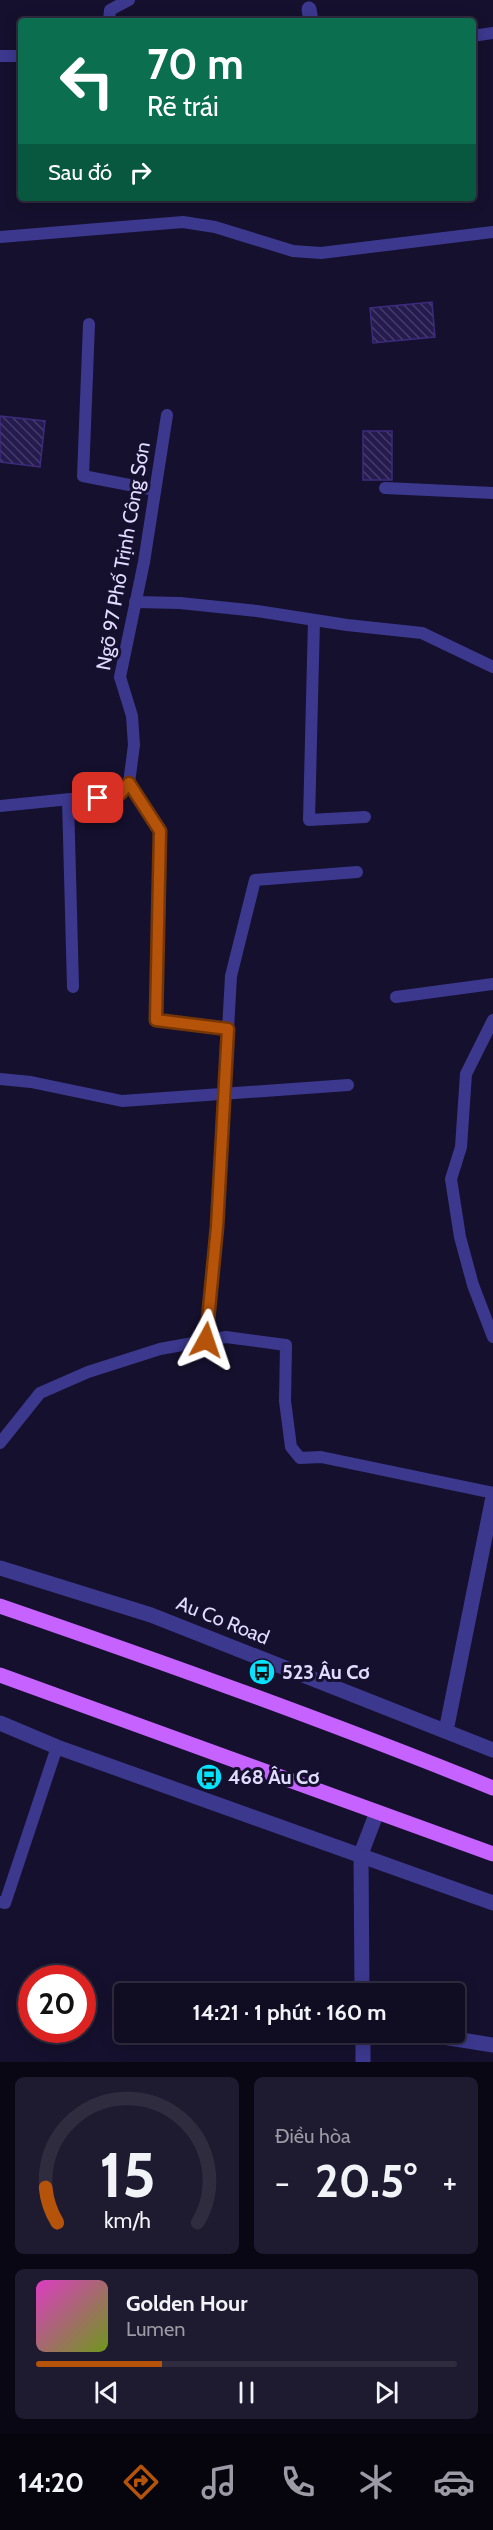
<!DOCTYPE html>
<html lang="vi">
<meta charset="utf-8">
<style>
body{margin:0;font-family:Cabin,sans-serif;background:#1e1a2f;color:#f1f3f6;height:100vh;display:flex;flex-direction:column;font-size:22px;white-space:nowrap}
*{box-sizing:border-box;margin:0}
p{font-size:20px;color:#9c9ba5}
.icon{flex:none;width:33px;height:33px;fill:none;stroke:currentColor;stroke-width:2;stroke-linecap:round;stroke-linejoin:round}
.map{position:relative;height:2062px;overflow:hidden}
.details{display:flex;flex-direction:column;gap:15px;padding:15px;background:#090713;flex:1}
.details>*{flex:none}
.top-card{position:absolute;left:18px;top:18px;width:458px;height:183px;border-radius:6px;box-shadow:0 3px 15px #0003,0 0 0 2px #302c40;background:#0b6e4f;color:#fff;overflow:hidden}
.speed{position:absolute;left:18px;top:1965px;display:flex;gap:12px;font-size:30px;font-weight:700;text-align:center}
.speed>*{display:grid;place-content:center;width:78px;height:78px;border-radius:50%;background:#100c22;box-shadow:0 3px 15px #0003,0 0 0 2px #302c40;line-height:1}
.speed .limit{border:9px solid #d22;background:#fff;color:#111}
.pin{position:absolute;display:grid;place-items:center;width:51px;height:51px;color:#fff;margin:-26px;border-radius:12px;box-shadow:0 3px 9px #0006}
.me{position:absolute;width:66px;margin:-33px;rotate:5deg;stroke-linejoin:round;filter:drop-shadow(0 0 4px #0008)}
.turn{display:flex;align-items:center;gap:21px;height:126px;padding:0 30px;font-size:27px}
.turn .icon{width:78px;height:78px;stroke-width:2.5}
.turn b{display:block;font-size:42px;line-height:51px}
.then{display:flex;align-items:center;height:57px;padding:0 30px;background:#0003;gap:12px;font-size:22px}
.big{font-size:45px;font-weight:800;line-height:1.1}
.details .widget{flex:1;display:flex;flex-direction:column;justify-content:center;gap:9px;min-width:0;padding:0 21px;border-radius:9px;background:#1e1a2f}
.details .dial{align-items:center;gap:0}
.dial svg{height:156px;overflow:visible;fill:none;stroke:#302c40;stroke-width:7;stroke-linecap:round;text-anchor:middle}
.dial text{fill:#f1f3f6;stroke:none}
.song{display:flex;align-items:center;gap:18px}
.cover{width:72px;height:72px;border-radius:9px;background:linear-gradient(135deg,hsl(310 70% 55%),hsl(80 70% 35%))}
.played{height:6px;border-radius:3px;background:linear-gradient(90deg,#b45309 30%,#302c40 30%)}
.keys{display:flex;justify-content:space-around;direction:ltr}
.heat{display:flex;justify-content:space-between;align-items:center;font-size:33px;direction:ltr}
.details .tiles{flex:1;display:grid;gap:15px;grid-template-columns:1fr 1fr}
.widget:last-child{grid-column:span 2}
.trip{position:absolute;left:114px;top:1983px;width:351px;height:60px;border-radius:6px;background:#100c22;box-shadow:0 3px 15px #0003,0 0 0 2px #302c40;font-weight:800;line-height:60px;text-align:center}
.tab-bar{display:flex;height:96px;justify-content:space-around;align-items:center;background:#06050e;color:#9c9ba5}
.tab-bar .icon{width:42px;height:42px}
.tab-bar .on{color:#b45309}
.tab-bar b{font-size:27px;color:#f1f3f6}
.map>svg:first-child{display:block}
</style>
<div class="map">
<svg width="493" height="2062" viewBox="0 0 493 2062">
<defs>
<pattern id="building-back-hatch" width="6" height="6" patternUnits="userSpaceOnUse" patternTransform="scale(1.5)"><rect width="6" height="6" fill="#261b4f"/><path d="M-1 5l2 2M0 0l6 6M5-1l2 2" fill="none" stroke="#453c69"/></pattern>
</defs>
<rect width="100%" height="100%" fill="#15102d"/>
<g fill="url(#building-back-hatch)" stroke="#3c2b7c" stroke-width="1.5">
<polygon points="432,302 435,337 373,343 370,308"/>
<polygon points="0,416 45,421 40,467 0,462"/>
<rect x="363" y="431" width="29" height="49"/>
</g>
<g fill="none" stroke-linecap="round" stroke-linejoin="round">
<g stroke="#3c388e" stroke-width="12">
<polyline points="109,21 110,10 129,0"/>
<polyline points="472,36 493,33"/>
<polyline points="0,56 21,56"/>
<polyline points="0,237 183,222 215,227 293,251 321,253 493,232"/>
<polyline points="89,324 83,476 155,490"/>
<polyline points="385,488 493,493"/>
<polyline points="135,602 180,603 257,611 347,625 422,633 493,667"/>
<polyline points="314,620 309,820 365,817"/>
<polyline points="129,783 160,831 156,1020 228,1028"/>
<polyline points="68,800 73,987"/>
<polyline points="0,806 120,794 129,783 134,745 132,716 120,677 144,562 167,415"/>
<polyline points="396,997 493,984"/>
<polyline points="493,1020 466,1074 461,1147 451,1179 460,1237 473,1285 493,1337"/>
<polyline points="0,1079 31,1082 122,1101 348,1085"/>
<polyline points="206,1340 217,1227 231,976 255,880 357,872"/>
<polyline points="0,1443 40,1393 88,1372 160,1349 226,1337 286,1345 285,1401 291,1447 300,1458 321,1457 493,1493"/>
<polyline points="0,1902 5,1903 57,1747"/>
</g>
<g stroke="#3c388e" stroke-width="15">
<polyline points="309,9 311,21"/>
<polyline points="446,1731 493,1497"/>
<polyline points="362,1994 361,1854 377,1812"/>
<polyline points="363,2032 363,2062"/>
<polyline points="412,2032 493,2045"/>
</g>
<g stroke="#3c388e" stroke-width="15">
<polyline points="0,1568 151,1615 493,1750"/>
<polyline points="0,1723 57,1747 493,1903"/>
</g>
<g stroke="#c662ff" stroke-width="15">
<path d="M 0,1606 C 166,1663 330,1722 493,1788"/>
<polyline points="0,1675 493,1854"/>
</g>
</g>
<g fill="none" stroke-linecap="round" stroke-linejoin="round">
<defs>
<polyline id="route" points="98,798 120,794 129,783 160,831 156,1020 228,1029 217,1227 206,1340"/>
</defs>
<use href="#route" stroke="#753606" stroke-width="15"/>
<use href="#route" stroke="#b45309" stroke-width="10"/>
</g>
<defs>
<symbol id="bus-disc" viewBox="-11 -11 22 22"><circle r="9.5" fill="#07e3ff" stroke="#15102d"/><path d="M-5-6H5V4H4V6H2V4H-2V6H-4V4H-5ZM-3.5-4V0h7V-4ZM-3.5 1.2v1.5H-2V1.2ZM2 1.2v1.5H3.5V1.2Z" fill="#111"/></symbol>
</defs>
<g fill-rule="evenodd">
<use href="#bus-disc" x="247" y="1657" width="30" height="30"/>
<use href="#bus-disc" x="194" y="1762" width="30" height="30"/>
</g>
<g text-anchor="middle" dominant-baseline="central" stroke-width="6" stroke-linejoin="round" paint-order="stroke">
<g font-size="20" fill="#e0dbff" stroke="#15102d">
<text transform="translate(123 556) rotate(-80)">Ngõ 97 Phố Trịnh Công Sơn</text>
<text transform="translate(223 1620) rotate(22)">Au Co Road</text>
</g>
<g font-size="20" font-weight="bold" fill="#e0dbff" stroke="#15102d" text-anchor="start">
<text x="282" y="1672">523 Âu Cơ</text>
<text x="228" y="1777">468 Âu Cơ</text>
</g>
</g>
</svg>
<div class="speed"><div class="limit">20</div></div>
<div class="pin" style="left:98px;top:798px;background:#d93025"><svg class="icon" aria-label="arrive" viewBox="0 0 24 24"><path d="M6 21V4h12l-3 4 3 4H6"/></svg></div>
<svg class="me" style="left:206px;top:1340px" viewBox="-20 -20 40 40"><path d="M0-17L14 15 0 8-14 15z" fill="#b45309" stroke="#fff" stroke-width="4"/></svg>
<div class="trip">14:21 · 1 phút · 160 m</div>
<div class="top-card">
<div class="turn"><svg class="icon" aria-label="left" viewBox="0 0 24 24"><path d="M17 20v-9H6M10 6l-5 5 5 5"/></svg><div><b>70 m</b>Rẽ trái</div></div>
<div class="then">Sau đó<svg class="icon" aria-label="right" viewBox="0 0 24 24"><path d="M7 20v-9h11M14 6l5 5-5 5"/></svg></div>
</div>
</div>
<section class="details">
<div class="tiles">
<div class="widget dial"><svg viewBox="0 0 100 80">
<path d="M14 69A42 42 0 1 1 86 69"/>
<path d="M14 69A42 42 0 0 1 8 51" stroke="#b45309"/>
<text x="50" y="56" font-size="32" font-weight="700">15</text>
<text x="50" y="72" font-size="11">km/h</text>
</svg></div>
<div class="widget"><p>Điều hòa</p>
<div class="heat"><a>−</a><b class="big">20.5°</b><a>+</a></div>
</div>
<div class="widget">
<div class="song"><i class="cover"></i><div><b>Golden Hour</b><p>Lumen</p></div></div>
<div class="played"></div>
<div class="keys"><svg class="icon" aria-label="previous" viewBox="0 0 24 24"><path d="M18 5L8 12l10 7zM5 5v14"/></svg><svg class="icon" aria-label="pause" viewBox="0 0 24 24"><path d="M8 5v14M16 5v14"/></svg><svg class="icon" aria-label="next" viewBox="0 0 24 24"><path d="M6 5l10 7-10 7zM19 5v14"/></svg></div>
</div>
</div>
</section>
<nav class="tab-bar">
<b>14:20</b>
<svg class="icon on" aria-label="directions" viewBox="0 0 24 24"><path d="M12 3l9 9-9 9-9-9zM9 14v-3h6M13 9l2 2-2 2"/></svg>
<svg class="icon" aria-label="music" viewBox="0 0 24 24"><path d="M9 18V5l10-2v13"/><circle cx="6" cy="18" r="3"/><circle cx="16" cy="16" r="3"/></svg>
<svg class="icon" aria-label="phone" viewBox="0 0 24 24"><path d="M5 4h4l2 5-3 2q2 4 5 5l2-3 5 2v4C11 20 4 13 5 4z"/></svg>
<svg class="icon" aria-label="climate" viewBox="0 0 24 24"><path d="M12 3v18M4 7l16 10M4 17L20 7"/></svg>
<svg class="icon" aria-label="car" viewBox="0 0 24 24"><path d="M5 17H2v-5l4-1 3-4h7l3 4 3 1v5h-3M9 17h6M6 11h13"/><circle cx="7" cy="17" r="2"/><circle cx="17" cy="17" r="2"/></svg>
</nav>
